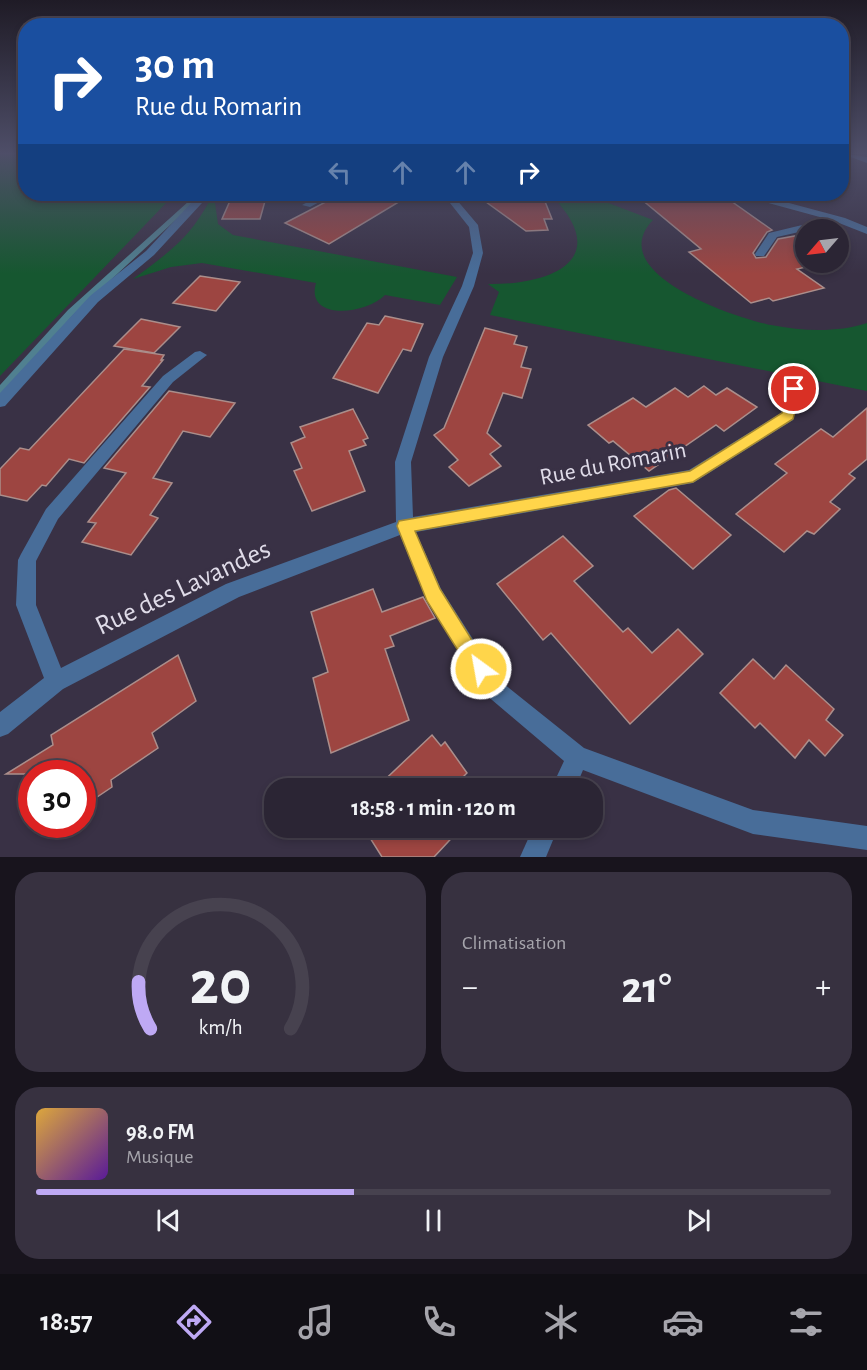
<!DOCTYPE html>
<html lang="fr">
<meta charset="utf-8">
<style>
body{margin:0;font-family:"Alegreya Sans",sans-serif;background:#373140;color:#f1f3f6;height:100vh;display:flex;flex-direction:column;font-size:22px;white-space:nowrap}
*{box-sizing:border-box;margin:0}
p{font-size:20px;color:#a6a5ac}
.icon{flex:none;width:33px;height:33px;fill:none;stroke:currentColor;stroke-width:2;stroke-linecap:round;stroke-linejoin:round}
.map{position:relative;height:857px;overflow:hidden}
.details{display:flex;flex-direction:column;gap:15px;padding:15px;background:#18141d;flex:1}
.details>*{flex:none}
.banner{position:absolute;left:18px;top:18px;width:831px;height:183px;border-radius:24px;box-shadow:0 3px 9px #0003,0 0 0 2px #47424f;background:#1a4fa0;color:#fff;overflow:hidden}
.needle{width:39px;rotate:242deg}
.buttons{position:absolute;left:795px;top:219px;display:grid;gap:12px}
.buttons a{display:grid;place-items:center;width:54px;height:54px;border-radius:50%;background:#2b2534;box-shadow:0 3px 9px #0003,0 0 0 2px #47424f;font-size:30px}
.speed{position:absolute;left:18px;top:760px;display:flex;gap:12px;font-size:30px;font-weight:700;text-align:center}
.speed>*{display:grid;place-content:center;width:78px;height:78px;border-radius:50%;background:#2b2534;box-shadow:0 3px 9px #0003,0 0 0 2px #47424f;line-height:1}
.speed .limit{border:9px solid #d22;background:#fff;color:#111}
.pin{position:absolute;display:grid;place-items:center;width:51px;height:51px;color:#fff;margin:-26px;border:3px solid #fff;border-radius:50%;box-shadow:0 2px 6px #0007}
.me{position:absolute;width:66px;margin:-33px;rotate:328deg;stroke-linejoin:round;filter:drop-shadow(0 0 4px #0008)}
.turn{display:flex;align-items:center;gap:21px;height:126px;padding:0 18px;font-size:27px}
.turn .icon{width:78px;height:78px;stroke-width:2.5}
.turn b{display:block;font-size:42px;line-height:51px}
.lanes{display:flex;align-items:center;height:57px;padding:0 18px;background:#0003;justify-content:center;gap:30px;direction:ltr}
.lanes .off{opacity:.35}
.big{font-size:45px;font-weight:700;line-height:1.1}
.details .card{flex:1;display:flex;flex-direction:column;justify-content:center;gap:9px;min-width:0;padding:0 21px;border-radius:24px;background:#373140}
.details .dial{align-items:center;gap:0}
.dial svg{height:156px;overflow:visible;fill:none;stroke:#47424f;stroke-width:7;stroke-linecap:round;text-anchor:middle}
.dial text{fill:#f1f3f6;stroke:none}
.song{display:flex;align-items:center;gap:18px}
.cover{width:72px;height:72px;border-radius:9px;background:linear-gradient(135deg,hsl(40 70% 55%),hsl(270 70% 35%))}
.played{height:6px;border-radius:3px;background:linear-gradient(90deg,#bea9f4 40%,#47424f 40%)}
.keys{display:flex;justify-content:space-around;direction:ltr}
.heat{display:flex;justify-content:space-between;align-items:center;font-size:33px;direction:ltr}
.details .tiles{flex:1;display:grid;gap:15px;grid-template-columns:1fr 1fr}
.card:last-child{grid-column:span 2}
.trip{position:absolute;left:264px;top:778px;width:339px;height:60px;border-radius:24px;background:#2b2534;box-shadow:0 3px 9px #0003,0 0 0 2px #47424f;font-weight:700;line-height:60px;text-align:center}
.dock{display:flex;height:96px;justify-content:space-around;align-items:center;background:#110f15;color:#a6a5ac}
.dock .icon{width:42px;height:42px}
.dock .current{color:#bea9f4}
.dock b{font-size:27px;color:#f1f3f6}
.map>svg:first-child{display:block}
</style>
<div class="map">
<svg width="867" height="857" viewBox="0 0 867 857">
<rect width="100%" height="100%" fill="#393145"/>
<g fill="#165730">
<polygon points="0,154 25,154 26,194 170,194 167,202 0,376"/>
<path d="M 550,194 L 585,194 L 653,220 C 602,273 735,318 771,325 C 803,331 836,333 867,323 L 867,391 L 490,315 L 499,292 L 488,284 C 552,285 615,259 550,194 Z"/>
<path d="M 210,200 L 215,203 L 218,224 L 233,235 L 457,277 L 440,305 L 385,295 C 365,315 305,321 316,283 L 202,263 L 171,267 L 133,279 C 167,254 190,238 210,200 Z"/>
</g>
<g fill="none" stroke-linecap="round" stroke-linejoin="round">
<polygon fill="#508090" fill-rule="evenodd" points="192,194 198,194 194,203 74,314 3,393 0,395 0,385 68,310 189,201"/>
</g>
<g fill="#9d4541" stroke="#ab8e8b" stroke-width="1.5">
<polygon points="233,194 267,194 260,219 222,219"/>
<polygon points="341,194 412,194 329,244 285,223"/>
<polygon points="475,194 542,194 552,219 544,219 548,230 526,231"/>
<polygon points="635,194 721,194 772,230 767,232 753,253 756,258 766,257 778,239 806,234 806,262 827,262 797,269 824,288 773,301 769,298 751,303 689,252 701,249"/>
<polygon points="200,276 240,282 216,311 173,303"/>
<polygon points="385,316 423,324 411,351 403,349 378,393 333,378 367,323 379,325"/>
<polygon points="141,319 180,327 154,353 114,346"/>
<polygon points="485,328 517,336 514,344 527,347 521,367 531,369 522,398 503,393 487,433 501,446 490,454 501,466 469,486 449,467 458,460 434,435 444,428"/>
<polygon points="124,349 164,355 161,360 163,360 142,386 150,387 84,463 69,459 46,486 42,485 27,501 0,495 0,469 20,448 29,450"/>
<polygon points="704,386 716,395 727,388 757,407 724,431 716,425 649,471 613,441 609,443 588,425 633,398 646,407 675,388 688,397"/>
<polygon points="169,391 235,403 210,437 183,431 153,478 172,483 150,515 158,518 131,555 82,542 96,523 88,522 126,473 104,468"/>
<polygon points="867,408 867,459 849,474 855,478 830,502 840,509 814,534 807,531 784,552 736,514 787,473 775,464 821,429 833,437"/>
<polygon points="353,409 368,438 363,440 366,445 349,451 365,491 312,511 294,471 302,468 291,443 305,437 300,427"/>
<polygon points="676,488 731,535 693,569 634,516 669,490"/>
<polygon points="563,536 593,566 574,581 623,632 628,628 652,653 678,629 703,654 630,724 551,633 543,640 497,584"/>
<polygon points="373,589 382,612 423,597 435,618 390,636 394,646 385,649 409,720 331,753 313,678 328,672 311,612"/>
<polygon points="178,655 196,701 152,733 158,748 111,780 112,787 82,807 82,774 6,774 53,745 51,735"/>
<polygon points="753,659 774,679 786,665 834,709 826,720 843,735 825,756 809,740 795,758 760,723 755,728 720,693"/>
<polygon points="432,735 441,746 445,742 467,773 463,777 473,789 375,789"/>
<polygon points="381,828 461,828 434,857 382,857 370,838"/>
</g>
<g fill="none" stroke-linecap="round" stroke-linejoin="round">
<g fill="#486d99" fill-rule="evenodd">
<polygon points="196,194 204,194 202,203 154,255 98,302 5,406 0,407 0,393 90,296 146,251 194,200"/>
<polygon points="323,194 334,194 310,207 302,205"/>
<polygon points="438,194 448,194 456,199 478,225 483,253 474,286 443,357 411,462 413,517 689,470 781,413 789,385 799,385 801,389 793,420 693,483 416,532 441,589 499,680 584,748 753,810 867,826 867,850 753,834 583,770 575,789 551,789 564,761 485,694 427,601 400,535 239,597 63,689 8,734 0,737 0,712 44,678 16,605 18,560 21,554 46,509 163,376 195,352 200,351 207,355 173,382 58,519 36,561 36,605 61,668 226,584 396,522 395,462 429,357 462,286 473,253 469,227 450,203"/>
<polygon points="742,194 755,194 845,218 867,227 867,234 839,223 777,237 764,256 756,256 755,254 769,233 827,219 743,196"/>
<polygon points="533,828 558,828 546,857 520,857"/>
</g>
<polygon fill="#4f8bd0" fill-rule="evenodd" points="847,154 867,157 867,163 848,156"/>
</g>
<linearGradient id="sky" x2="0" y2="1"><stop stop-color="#1f1b26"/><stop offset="0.56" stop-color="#4e4e68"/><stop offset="1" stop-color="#4e4e68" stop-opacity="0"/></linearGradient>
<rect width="867" height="274" fill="url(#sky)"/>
<polygon fill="#ffd54a" stroke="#a68a30" stroke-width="1.5" points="794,385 801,389 793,419 693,482 415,531 440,589 490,669 487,676 481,678 474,676 427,601 397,526 399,521 690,471 782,413 788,389"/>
<g text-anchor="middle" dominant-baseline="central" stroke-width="6" stroke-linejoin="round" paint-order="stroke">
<g font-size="24" fill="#dfdbe8" stroke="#393145">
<text transform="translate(613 464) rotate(-11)">Rue du Romarin</text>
</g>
<g font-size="28" fill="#dfdbe8" stroke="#393145">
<text transform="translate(183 588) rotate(-25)">Rue des Lavandes</text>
</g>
</g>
</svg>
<div class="buttons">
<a><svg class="needle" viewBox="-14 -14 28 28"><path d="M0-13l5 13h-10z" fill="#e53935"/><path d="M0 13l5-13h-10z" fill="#a6a5ac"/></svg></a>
</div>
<div class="speed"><div class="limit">30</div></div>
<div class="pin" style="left:794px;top:389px;background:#d93025"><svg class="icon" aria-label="arrive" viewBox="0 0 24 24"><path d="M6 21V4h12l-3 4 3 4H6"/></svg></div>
<svg class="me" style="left:481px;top:669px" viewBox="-20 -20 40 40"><circle r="17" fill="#ffd54a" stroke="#fff" stroke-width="3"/><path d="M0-11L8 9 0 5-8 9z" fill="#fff"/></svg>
<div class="trip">18:58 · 1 min · 120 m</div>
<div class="banner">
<div class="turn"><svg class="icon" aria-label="right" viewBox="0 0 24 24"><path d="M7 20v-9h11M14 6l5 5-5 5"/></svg><div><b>30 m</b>Rue du Romarin</div></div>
<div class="lanes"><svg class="icon off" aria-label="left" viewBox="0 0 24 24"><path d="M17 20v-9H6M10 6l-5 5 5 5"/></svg><svg class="icon off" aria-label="ahead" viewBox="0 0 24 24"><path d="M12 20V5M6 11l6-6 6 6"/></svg><svg class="icon off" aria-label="ahead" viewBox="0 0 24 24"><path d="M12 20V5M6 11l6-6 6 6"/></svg><svg class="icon" aria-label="right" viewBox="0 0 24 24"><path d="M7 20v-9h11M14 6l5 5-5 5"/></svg></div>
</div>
</div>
<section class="details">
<div class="tiles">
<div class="card dial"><svg viewBox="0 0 100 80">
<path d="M14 69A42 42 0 1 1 86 69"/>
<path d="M14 69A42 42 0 0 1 8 45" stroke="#bea9f4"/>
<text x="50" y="56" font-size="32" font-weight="700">20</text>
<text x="50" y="72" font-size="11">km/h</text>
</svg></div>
<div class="card"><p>Climatisation</p>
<div class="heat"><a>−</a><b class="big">21°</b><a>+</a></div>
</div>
<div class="card">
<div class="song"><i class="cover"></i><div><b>98.0 FM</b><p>Musique</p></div></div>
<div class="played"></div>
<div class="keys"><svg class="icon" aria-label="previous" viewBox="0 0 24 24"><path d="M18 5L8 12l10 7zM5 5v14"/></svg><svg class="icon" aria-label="pause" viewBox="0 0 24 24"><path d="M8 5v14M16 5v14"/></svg><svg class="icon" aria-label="next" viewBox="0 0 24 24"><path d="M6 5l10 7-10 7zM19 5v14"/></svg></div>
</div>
</div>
</section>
<nav class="dock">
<b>18:57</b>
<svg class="icon current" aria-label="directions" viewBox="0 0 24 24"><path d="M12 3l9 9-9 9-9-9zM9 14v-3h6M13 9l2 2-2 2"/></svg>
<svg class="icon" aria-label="music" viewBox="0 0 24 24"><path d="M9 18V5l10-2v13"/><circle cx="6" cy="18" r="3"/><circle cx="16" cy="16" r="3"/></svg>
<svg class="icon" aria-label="phone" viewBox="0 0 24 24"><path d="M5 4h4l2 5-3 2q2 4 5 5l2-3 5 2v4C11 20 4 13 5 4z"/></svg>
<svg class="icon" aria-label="climate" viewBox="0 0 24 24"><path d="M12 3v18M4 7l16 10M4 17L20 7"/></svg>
<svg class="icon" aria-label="car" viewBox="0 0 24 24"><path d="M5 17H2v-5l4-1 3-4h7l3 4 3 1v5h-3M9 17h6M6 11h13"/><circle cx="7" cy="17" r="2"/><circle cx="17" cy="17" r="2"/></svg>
<svg class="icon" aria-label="filters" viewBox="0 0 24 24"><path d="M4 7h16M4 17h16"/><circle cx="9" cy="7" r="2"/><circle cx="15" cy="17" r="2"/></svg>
</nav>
